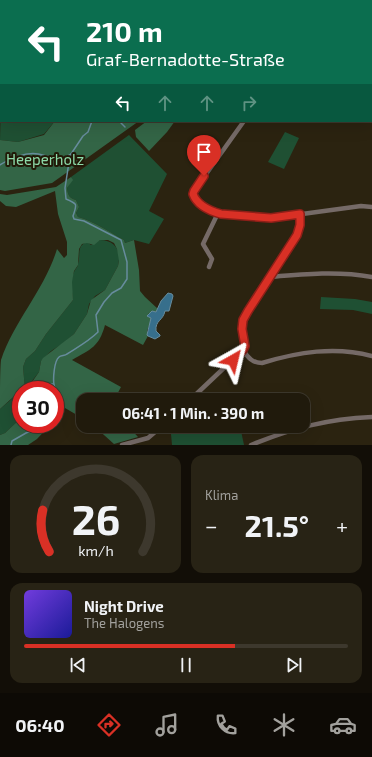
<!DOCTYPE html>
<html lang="de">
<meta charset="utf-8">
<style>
body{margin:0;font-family:"Exo 2",sans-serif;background:#282315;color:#f1f3f6;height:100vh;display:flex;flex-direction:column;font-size:15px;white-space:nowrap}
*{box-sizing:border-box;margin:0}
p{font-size:13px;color:#a2a19d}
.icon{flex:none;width:22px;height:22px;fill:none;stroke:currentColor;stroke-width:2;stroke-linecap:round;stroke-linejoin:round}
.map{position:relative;height:445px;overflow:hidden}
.side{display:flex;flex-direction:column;gap:10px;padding:10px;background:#120e07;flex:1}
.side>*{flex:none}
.top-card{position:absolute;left:0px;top:0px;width:372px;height:122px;box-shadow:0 4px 16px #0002,0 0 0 1px #3d382d;background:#0b6e4f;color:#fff;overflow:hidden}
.speed{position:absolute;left:12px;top:381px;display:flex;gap:8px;font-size:20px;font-weight:700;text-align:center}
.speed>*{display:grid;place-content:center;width:52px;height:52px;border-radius:50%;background:#201a0c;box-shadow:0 4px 16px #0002,0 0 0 1px #3d382d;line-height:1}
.speed .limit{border:6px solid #d22;background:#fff;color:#111}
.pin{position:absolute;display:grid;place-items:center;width:34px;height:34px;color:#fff;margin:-41px -17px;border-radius:50% 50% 50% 0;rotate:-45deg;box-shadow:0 0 4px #0007}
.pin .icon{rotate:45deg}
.me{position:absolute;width:44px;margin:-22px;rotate:37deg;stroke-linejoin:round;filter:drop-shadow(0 0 3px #0008)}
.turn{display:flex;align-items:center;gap:14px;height:84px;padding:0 20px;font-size:18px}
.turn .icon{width:52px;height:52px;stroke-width:2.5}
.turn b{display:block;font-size:28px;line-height:34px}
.lanes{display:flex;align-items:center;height:38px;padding:0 20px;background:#0003;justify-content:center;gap:20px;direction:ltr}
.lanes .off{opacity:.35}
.big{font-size:30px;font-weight:700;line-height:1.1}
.side .card{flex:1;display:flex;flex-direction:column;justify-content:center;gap:6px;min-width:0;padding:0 14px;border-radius:12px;background:#282315}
.side .dial{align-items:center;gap:0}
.dial svg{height:104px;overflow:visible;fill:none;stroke:#3d382d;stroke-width:7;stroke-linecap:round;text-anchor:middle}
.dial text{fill:#f1f3f6;stroke:none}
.song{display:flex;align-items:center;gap:12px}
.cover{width:48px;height:48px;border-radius:6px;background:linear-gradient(135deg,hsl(260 70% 55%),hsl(240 70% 35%))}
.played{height:4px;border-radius:2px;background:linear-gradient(90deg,#d93025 65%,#3d382d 65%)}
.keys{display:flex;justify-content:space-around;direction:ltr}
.heat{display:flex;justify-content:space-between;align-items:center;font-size:22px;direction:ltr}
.side .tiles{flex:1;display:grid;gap:10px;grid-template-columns:1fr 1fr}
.card:last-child{grid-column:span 2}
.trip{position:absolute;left:76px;top:393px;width:234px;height:40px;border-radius:12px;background:#201a0c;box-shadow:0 4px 16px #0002,0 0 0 1px #3d382d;font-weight:700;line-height:40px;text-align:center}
.tabs{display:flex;height:64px;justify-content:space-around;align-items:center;background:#0d0a05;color:#a2a19d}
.tabs .icon{width:28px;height:28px}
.tabs .current{color:#d93025}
.tabs b{font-size:18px;color:#f1f3f6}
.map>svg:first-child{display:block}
</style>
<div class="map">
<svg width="372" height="445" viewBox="0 0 372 445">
<rect width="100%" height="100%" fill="#2b2310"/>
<g fill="#1f5033">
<polygon points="1,97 1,121 55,121 44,134 18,142 0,140"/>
<polygon points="285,132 299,138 284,169 268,162"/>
<path d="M 129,135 L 167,174 L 149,211 L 164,219 L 149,244 L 134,240 L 125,243 L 124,240 C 109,232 94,221 78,217 L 76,213 L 79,207 L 76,200 C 69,198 68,195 67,188 L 72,180 L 71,177 Z"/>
<path d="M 100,240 C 115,240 122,251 118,266 L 105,290 L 95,296 L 89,304 L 87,314 L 74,334 L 62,344 L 51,351 L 41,361 L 39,372 L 32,381 L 32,390 L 23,390 L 25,389 L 23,367 L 26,359 L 35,351 L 46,334 L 73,300 C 72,291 70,281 74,272 C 75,269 78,267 78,264 C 81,254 76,246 87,242 L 91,245 Z"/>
<polygon points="321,297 355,299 372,302 372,314 353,310 320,309"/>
<polygon points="21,391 21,418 5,433 0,435 0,409"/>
<polygon points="211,426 240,426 244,445 172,445 171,434"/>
</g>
<g fill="#336546">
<polygon points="90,0 292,0 90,1"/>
<polygon points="297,0 372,0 372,60 371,1 297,1"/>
<polygon points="55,121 139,121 52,183 5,191 0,190 0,140 18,142 44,135"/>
<polygon points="147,121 175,121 167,132 149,151 136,137 135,130"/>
<path d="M 71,177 L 73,180 L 67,188 C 68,195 69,198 76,200 L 79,207 L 76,213 L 78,217 C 94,221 109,232 124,240 L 125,243 L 134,240 L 139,270 L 140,291 L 145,297 L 158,309 L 156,312 L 154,311 L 148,314 L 151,318 L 151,321 L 147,331 L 148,336 L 143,345 L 105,325 C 99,347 91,349 72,360 L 121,387 L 114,400 L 83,400 L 83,420 L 77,415 L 65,408 L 55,419 L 55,390 L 32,390 L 32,382 L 39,372 L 41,361 L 43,358 L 74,334 L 87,314 L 91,300 L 105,290 L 118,266 L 119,261 L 117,249 L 114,243 L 108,240 L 100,240 L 94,245 L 87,243 L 82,244 L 79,249 L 78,265 L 74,271 L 72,282 L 73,300 L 46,334 L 35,351 L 26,359 L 23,367 L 25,389 L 21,390 L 0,409 C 0,398 0,368 1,360 C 14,321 45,289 57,249 L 64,258 L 67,255 L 67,242 L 58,214 L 55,191 L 16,207 L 6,206 L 0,201 L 0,194 L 7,195 L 56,187 Z"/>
<polygon points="21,418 21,424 51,424 37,439 28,445 0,445 0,435 5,433"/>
<polygon points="94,426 128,426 138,437 114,444"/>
</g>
<path fill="#376f8c" stroke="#678c9d" d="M 168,293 L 172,294 L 173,296 L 169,311 L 165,311 C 163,321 155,320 156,331 L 160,335 L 160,336 L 155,339 L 148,336 L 147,335 L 151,318 L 147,316 L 152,311 L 156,312 L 161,301 Z"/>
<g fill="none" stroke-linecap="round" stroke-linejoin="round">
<g stroke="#678c9d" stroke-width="1.5">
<polyline points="111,1 112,0"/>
<polyline points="142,1 142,0"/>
<polyline points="121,121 121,123 125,127"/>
<path d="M 0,165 C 10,158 26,152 38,154 C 50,156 59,162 71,154"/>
<polyline points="44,390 48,384 53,384"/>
<path d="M 55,405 L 59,399 C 57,395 55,389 54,385 C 53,379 54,361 59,357 C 61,355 65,356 67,354 C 78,347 89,341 98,332 L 96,315 L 104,302 L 112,293 L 121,288 L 127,279 L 127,262 L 121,240 L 84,221 L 74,219 L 73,216 C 77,204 78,204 66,199 L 65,188 L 69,162 L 71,154 L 83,136 L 88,132 L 92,121"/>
<polyline points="11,445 12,441 26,433 31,431 36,424"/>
</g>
<g stroke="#756a67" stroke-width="4.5">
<polyline points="371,116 372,116"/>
<polyline points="244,121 194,191 193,195 196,200 208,209 218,213 257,217 280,217 361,206 372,207"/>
<polyline points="209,267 212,259 203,244 218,213"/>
<path d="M 271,277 C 305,274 338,271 372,277"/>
<path d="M 243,350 C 248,358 253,363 262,363 C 298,352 335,346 372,356"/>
<path d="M 190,400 L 243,350 C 246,343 243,337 242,330 C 242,323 245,317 248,311 L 297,235 L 300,225 L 300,214"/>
<polyline points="122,445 148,438 162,426"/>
<path d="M 251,445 C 293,428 327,419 372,417"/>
</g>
</g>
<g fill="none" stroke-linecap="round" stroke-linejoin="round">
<defs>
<path id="route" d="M 204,176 L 194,191 L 193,194 C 197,205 210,211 221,214 L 271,218 L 300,214 L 300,225 L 297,235 L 248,311 L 243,320 L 242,329 L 245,346 L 243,350 L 233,360"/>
</defs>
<use href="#route" stroke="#8d1f18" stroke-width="10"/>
<use href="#route" stroke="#d93025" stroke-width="7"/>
</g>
<g text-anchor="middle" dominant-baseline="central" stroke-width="4" stroke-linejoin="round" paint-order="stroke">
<g font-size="15" fill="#8ddba9" stroke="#211907">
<text x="45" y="159">Heeperholz</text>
</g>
</g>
</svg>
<div class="speed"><div class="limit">30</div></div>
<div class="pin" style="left:204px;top:176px;background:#d93025"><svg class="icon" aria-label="arrive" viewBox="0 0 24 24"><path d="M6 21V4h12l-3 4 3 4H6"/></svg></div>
<svg class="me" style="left:233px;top:360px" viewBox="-20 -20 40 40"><path d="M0-17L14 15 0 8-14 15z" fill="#d93025" stroke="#fff" stroke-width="4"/></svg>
<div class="trip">06:41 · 1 Min. · 390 m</div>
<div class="top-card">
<div class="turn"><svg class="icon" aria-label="left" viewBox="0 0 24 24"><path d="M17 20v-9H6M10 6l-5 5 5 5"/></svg><div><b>210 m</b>Graf-Bernadotte-Straße</div></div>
<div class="lanes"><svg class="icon" aria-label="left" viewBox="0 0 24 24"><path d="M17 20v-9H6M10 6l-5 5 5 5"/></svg><svg class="icon off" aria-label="ahead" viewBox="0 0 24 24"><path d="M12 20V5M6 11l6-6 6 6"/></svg><svg class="icon off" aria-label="ahead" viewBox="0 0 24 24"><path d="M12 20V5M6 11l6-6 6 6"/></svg><svg class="icon off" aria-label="right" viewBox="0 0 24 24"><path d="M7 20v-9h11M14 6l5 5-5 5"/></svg></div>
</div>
</div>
<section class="side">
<div class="tiles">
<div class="card dial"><svg viewBox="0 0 100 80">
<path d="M14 69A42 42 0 1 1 86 69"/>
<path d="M14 69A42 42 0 0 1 9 37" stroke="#d93025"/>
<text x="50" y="56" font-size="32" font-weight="700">26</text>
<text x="50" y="72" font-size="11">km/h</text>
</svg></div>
<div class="card"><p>Klima</p>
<div class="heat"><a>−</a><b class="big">21.5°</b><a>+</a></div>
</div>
<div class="card">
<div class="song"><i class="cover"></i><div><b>Night Drive</b><p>The Halogens</p></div></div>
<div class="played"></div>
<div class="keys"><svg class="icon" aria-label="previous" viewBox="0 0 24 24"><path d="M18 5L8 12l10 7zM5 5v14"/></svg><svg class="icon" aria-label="pause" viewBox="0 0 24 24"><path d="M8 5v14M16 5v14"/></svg><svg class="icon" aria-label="next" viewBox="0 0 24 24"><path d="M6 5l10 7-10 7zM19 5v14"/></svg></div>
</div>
</div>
</section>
<nav class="tabs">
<b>06:40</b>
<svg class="icon current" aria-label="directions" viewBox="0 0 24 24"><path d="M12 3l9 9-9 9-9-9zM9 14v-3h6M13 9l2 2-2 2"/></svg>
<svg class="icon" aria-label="music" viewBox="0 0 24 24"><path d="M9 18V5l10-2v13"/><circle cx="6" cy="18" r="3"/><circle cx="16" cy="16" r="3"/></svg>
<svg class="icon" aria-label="phone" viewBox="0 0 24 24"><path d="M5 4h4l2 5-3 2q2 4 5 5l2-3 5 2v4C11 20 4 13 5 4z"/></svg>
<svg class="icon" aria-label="climate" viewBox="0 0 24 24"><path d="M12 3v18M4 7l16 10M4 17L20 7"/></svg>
<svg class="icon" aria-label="car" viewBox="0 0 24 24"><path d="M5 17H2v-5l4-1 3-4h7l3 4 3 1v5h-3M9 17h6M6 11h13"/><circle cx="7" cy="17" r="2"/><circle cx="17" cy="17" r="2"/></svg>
</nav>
